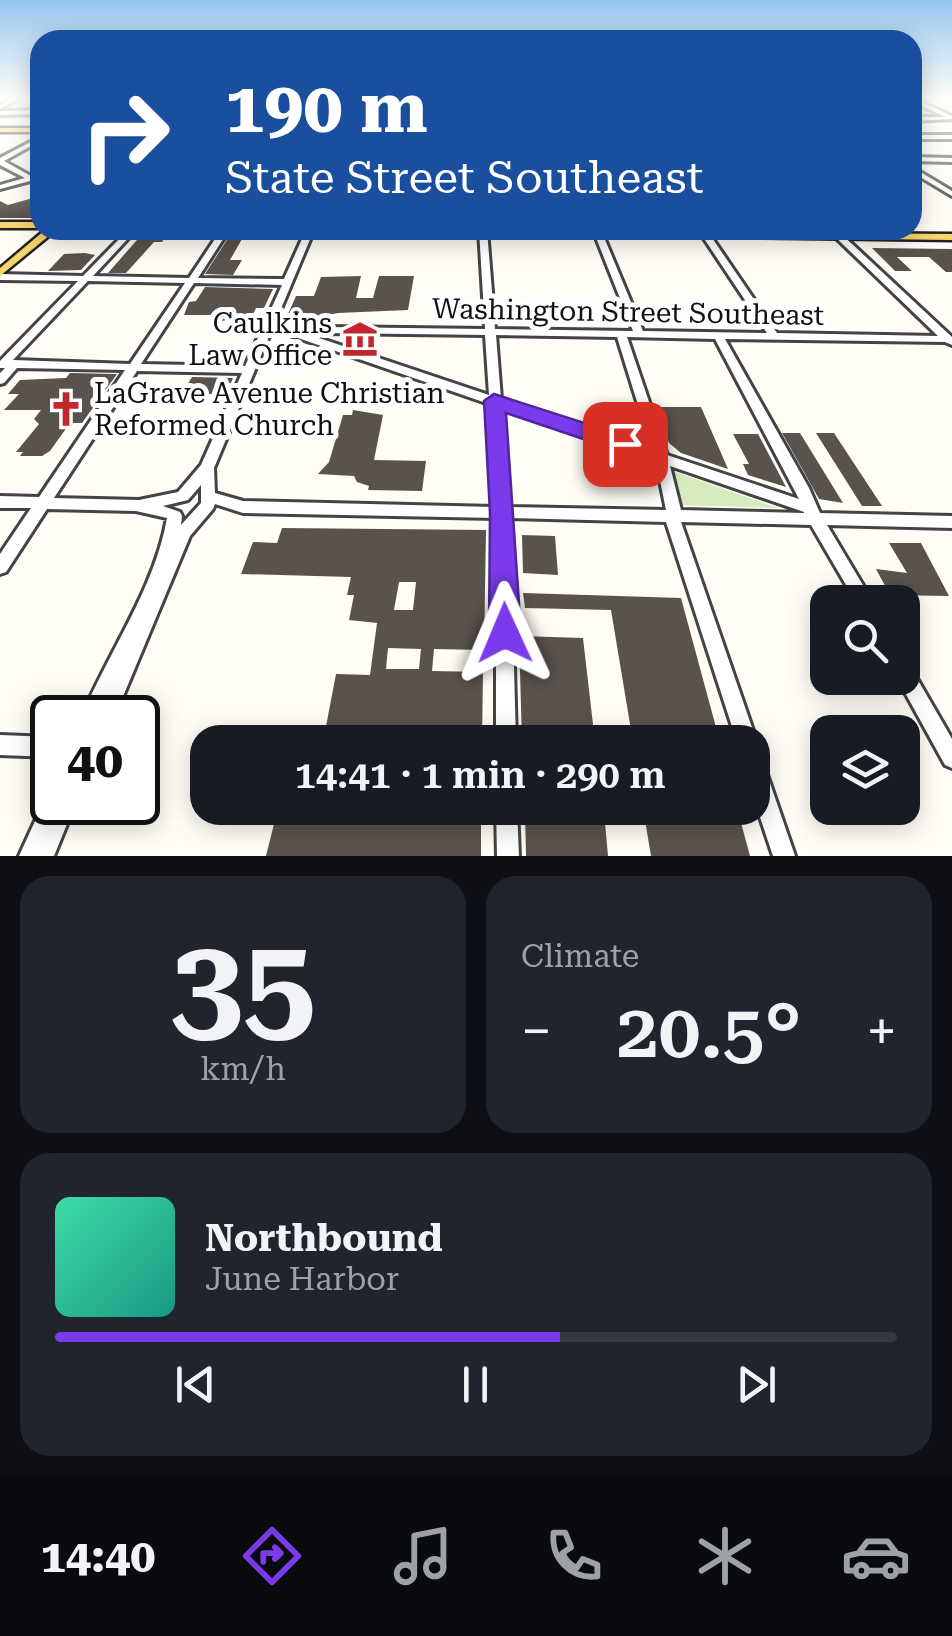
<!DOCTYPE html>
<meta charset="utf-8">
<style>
body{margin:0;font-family:"Roboto Serif",serif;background:#20242c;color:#f1f3f6;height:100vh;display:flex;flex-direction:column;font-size:38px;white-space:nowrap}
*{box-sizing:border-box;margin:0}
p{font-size:32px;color:#9ea1a6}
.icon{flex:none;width:55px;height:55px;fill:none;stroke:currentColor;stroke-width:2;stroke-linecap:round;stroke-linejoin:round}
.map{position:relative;height:856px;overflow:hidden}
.side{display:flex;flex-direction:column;gap:20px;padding:20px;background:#0d0f14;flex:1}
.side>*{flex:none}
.guide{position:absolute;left:30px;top:30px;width:892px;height:210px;border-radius:30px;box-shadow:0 5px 25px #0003;background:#1a4fa0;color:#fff;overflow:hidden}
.tools{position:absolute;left:810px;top:585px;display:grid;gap:20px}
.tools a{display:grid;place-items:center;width:110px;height:110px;border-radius:20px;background:#171b24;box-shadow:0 5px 25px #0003;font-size:50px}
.speed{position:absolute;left:30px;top:695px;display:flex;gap:20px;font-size:50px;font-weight:700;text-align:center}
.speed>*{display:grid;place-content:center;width:130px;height:130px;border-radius:50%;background:#171b24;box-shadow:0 5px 25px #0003;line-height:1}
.speed .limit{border:5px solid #111;border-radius:15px;background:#fff;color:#111}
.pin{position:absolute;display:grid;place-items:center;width:85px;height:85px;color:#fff;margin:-42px;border-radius:20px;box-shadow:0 5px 15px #0006}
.me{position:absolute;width:110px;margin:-55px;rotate:359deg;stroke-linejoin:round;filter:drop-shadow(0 0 8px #0008)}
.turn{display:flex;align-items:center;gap:35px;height:210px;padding:0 30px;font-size:45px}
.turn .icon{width:130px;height:130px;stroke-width:2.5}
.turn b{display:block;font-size:70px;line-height:85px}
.big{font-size:75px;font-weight:600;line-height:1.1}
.side .widget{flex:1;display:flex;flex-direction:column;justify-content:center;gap:15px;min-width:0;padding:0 35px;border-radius:30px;background:#20242c}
.side .dial{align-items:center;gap:0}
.dial b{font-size:130px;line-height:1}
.song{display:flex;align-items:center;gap:30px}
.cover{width:120px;height:120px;border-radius:15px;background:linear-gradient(135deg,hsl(160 70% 55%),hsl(170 70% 35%))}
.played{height:10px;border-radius:5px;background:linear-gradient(90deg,#7c3aed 60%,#363941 60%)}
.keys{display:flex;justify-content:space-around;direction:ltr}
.heat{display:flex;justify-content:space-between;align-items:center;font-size:55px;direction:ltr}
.side .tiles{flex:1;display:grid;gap:20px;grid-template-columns:1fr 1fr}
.widget:last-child{grid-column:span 2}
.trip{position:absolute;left:190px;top:725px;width:580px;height:100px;border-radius:30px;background:#171b24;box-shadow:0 5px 25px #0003;font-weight:600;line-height:100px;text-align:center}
.tabs{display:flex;height:160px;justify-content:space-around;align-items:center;background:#090b0e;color:#9ea1a6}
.tabs .icon{width:70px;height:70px}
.tabs .current{color:#7c3aed}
.tabs b{font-size:45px;color:#f1f3f6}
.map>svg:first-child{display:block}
</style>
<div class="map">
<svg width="952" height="856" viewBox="0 0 952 856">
<rect width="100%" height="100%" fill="#fffdf5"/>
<polygon fill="#d5ebbd" points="667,469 778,508 681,505"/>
<g fill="#5a524d" fill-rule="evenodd">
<polygon points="40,196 40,218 0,218 0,201 8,205"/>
<polygon points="170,231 162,242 154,242 126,273 108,273 144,232"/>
<polygon points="232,232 246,232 230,260 242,260 233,275 205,274"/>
<polygon points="872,248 952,249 952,272 946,272 929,257 897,257 912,271 895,271"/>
<polygon points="85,253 95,255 81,270 48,271 64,254"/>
<polygon points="361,276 356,298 373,298 379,276 414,276 408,310 338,313 328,315 327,321 285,321 296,296 314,296 321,277"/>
<polygon points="205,287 273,289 264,308 256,308 253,314 222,321 224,315 184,315 189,302 196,301"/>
<polygon points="537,301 552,301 554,322 515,324 502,318 507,308 538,307"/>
<polygon points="70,373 117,374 82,423 70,423 50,451 42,456 20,456 23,452 16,452 39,424 34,419 41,410 4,410 19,394 8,394 20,380 66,378"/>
<polygon points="192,377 233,378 226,394 182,394"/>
<polygon points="656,407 701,407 728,469 681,453 669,443"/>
<polygon points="353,410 383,415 374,460 426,461 422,491 368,490 369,486 357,482 354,476 318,474 329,462 343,415 352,415"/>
<polygon points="782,433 800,433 843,503 819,499"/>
<polygon points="816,433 834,433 882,506 862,506"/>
<polygon points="733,434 758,434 786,487 748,475 743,464 749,464"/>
<path d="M 282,528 L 486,530 L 484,650 L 434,649 L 432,671 L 483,672 L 482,742 L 323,742 L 336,674 L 370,675 L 377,623 L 349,620 L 354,595 L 347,595 L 351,577 L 241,574 L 253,542 L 277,543 ZM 399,582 L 416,582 L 413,610 L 394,610 ZM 388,648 L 421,649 L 419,669 L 386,669 Z"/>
<polygon points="522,535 555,536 558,575 523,573"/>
<polygon points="889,543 921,543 949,596 890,595 876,569 907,573"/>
<polygon points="523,593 681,598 720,742 633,742 611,610 525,608"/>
<polygon points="519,636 583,638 595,742 522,742"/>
<polygon points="278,808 481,808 481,856 266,856"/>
<polygon points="643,808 737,808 750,856 651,856"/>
<polygon points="525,809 604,812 608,856 526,856"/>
</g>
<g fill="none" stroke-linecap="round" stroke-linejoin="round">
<defs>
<g id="minor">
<polygon points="912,98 952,116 952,119 912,121 912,117 945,117 912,101"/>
<polygon points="40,110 40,114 0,115 0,111"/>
<rect x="912" y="135" width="40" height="4"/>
<polygon points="40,137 40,141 4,161 40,181 40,186 30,181 0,189 0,185 25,178 0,165 0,158"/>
<polygon points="912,157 952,158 952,162 912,161"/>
<polygon points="912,167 952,191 952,196 912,172"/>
<path d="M 128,230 L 136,230 L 93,276 L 189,278 L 221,230 L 229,230 L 198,278 L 284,279 L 306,230 L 314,230 L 275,323 L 309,335 L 326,327 L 485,329 L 479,230 L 487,230 L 495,329 L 633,331 L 593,230 L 601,230 L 643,331 L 767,333 L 701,234 L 705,232 L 708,232 L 777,333 L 938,336 L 828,230 L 837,230 L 952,337 L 952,345 L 945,342 L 725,339 L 809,488 L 820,513 L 952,516 L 952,528 L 827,525 L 873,602 L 856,602 L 811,525 L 681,522 L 757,742 L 752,750 L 752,742 L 737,742 L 666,522 L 510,518 L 516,742 L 496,742 L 496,518 L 243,513 L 215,504 L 213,509 L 190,536 L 114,718 L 81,718 C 108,653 155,588 167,518 L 136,511 L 47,509 L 6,572 L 0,574 L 0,554 L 31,508 L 0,508 L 0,496 L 39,497 L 125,370 L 17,368 L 4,383 L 0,384 L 0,373 L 5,368 L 0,368 L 0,361 L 78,281 L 0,280 L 0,274 L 83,276 ZM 88,281 L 185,283 L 130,364 L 13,360 ZM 194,283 L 282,285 L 245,366 L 141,364 ZM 272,329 L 489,404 L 495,507 L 243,501 L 215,493 L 214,468 ZM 328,333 L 485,335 L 489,395 L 319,338 ZM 496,335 L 617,337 L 652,450 L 501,399 ZM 627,337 L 715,339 L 799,499 L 667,455 ZM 137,371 L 242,373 L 201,465 L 178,492 L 139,500 L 54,498 ZM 502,408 L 656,461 L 666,510 L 510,507 ZM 670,466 L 804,512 L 804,513 L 681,510 ZM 201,485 L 201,503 L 181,525 L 182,516 L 180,512 L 163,506 L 188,500 Z"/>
<polygon points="902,660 908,663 952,739 952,768 945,765 897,678 902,678"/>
<polygon points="0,735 52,737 52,757 0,755"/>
<polygon points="752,750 759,753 762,760 795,856 773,856 752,793"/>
<polygon points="52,792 52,802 76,802 54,856 19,856 47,795"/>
<polygon points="496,808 517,808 519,856 497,856"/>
</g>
<g id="major">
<polygon points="12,98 21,98 0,109 0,105"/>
<rect x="0" y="128" width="40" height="4"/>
<rect x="0" y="222" width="40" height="6"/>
<polygon points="45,230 56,230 0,276 0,268"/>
<polygon points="401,230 952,234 952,240 406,233"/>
</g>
</defs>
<use href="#minor" stroke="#444" stroke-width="6"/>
<use href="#major" stroke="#222" stroke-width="5"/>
<use href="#minor" fill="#fff" fill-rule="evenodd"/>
<use href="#major" fill="#f9d66b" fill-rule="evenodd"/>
</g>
<linearGradient id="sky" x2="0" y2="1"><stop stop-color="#95c6ee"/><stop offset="0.45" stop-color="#fffefa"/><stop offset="1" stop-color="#fffefa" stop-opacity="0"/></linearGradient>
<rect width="952" height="218" fill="url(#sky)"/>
<polygon fill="#7c3aed" stroke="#51269a" stroke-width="2.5" points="494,394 634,439 637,444 625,453 506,413 521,633 516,644 505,648 494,644 489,633 490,513 484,401"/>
<defs>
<symbol id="museum-bare" viewBox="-9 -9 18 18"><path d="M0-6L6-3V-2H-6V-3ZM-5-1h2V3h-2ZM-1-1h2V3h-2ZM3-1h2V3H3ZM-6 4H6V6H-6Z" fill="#c4262e" stroke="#fff" stroke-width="2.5" paint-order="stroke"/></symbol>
<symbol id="church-bare" viewBox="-9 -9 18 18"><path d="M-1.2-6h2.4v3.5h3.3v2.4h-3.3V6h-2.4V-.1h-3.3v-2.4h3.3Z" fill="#c4262e" stroke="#fff" stroke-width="2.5" paint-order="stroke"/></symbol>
</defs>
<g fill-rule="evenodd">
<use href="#museum-bare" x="335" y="314" width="50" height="50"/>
<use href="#church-bare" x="41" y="384" width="50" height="50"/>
</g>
<g text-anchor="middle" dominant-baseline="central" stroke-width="10" stroke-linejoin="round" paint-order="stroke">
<g font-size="28" fill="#111" stroke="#fff">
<text transform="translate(628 312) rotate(1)">Washington Street Southeast</text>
</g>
<g font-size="28" fill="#111" stroke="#fff" text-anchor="end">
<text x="332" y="323">Caulkins<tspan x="332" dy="32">Law Office</tspan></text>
<text x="94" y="393" text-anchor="start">LaGrave Avenue Christian<tspan x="94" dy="32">Reformed Church</tspan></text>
</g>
</g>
</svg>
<div class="tools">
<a><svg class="icon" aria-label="search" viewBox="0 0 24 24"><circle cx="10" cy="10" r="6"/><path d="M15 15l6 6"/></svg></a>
<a><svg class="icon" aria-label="layers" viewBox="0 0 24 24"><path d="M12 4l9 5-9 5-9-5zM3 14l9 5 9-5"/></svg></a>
</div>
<div class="speed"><div class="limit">40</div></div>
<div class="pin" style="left:625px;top:444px;background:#d93025"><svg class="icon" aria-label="arrive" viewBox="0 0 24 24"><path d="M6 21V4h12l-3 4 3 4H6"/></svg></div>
<svg class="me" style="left:505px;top:633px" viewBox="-20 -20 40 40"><path d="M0-17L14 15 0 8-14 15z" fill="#7c3aed" stroke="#fff" stroke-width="4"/></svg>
<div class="trip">14:41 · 1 min · 290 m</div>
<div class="guide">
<div class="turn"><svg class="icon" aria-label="right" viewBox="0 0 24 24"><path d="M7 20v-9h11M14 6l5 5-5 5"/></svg><div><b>190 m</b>State Street Southeast</div></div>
</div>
</div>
<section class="side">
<div class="tiles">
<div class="widget dial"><b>35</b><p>km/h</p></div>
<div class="widget"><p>Climate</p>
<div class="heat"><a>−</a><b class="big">20.5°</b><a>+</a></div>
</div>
<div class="widget">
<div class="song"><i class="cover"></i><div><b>Northbound</b><p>June Harbor</p></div></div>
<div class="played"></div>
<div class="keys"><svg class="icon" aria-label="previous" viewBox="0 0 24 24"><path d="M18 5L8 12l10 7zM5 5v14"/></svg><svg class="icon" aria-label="pause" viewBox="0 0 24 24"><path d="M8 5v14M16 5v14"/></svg><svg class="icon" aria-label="next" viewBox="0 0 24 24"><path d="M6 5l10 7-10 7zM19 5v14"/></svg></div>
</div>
</div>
</section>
<nav class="tabs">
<b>14:40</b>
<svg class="icon current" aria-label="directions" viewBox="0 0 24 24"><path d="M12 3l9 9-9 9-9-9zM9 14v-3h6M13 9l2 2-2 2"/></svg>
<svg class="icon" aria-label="music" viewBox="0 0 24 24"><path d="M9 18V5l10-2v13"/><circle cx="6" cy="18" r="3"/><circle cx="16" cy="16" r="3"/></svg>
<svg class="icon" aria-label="phone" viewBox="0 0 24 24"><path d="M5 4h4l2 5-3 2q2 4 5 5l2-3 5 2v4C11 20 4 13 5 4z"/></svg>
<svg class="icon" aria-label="climate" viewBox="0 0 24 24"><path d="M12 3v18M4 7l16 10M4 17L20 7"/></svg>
<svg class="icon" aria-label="car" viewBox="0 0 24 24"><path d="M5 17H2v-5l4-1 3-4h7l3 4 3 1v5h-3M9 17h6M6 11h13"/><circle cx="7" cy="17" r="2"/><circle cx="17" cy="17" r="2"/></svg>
</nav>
